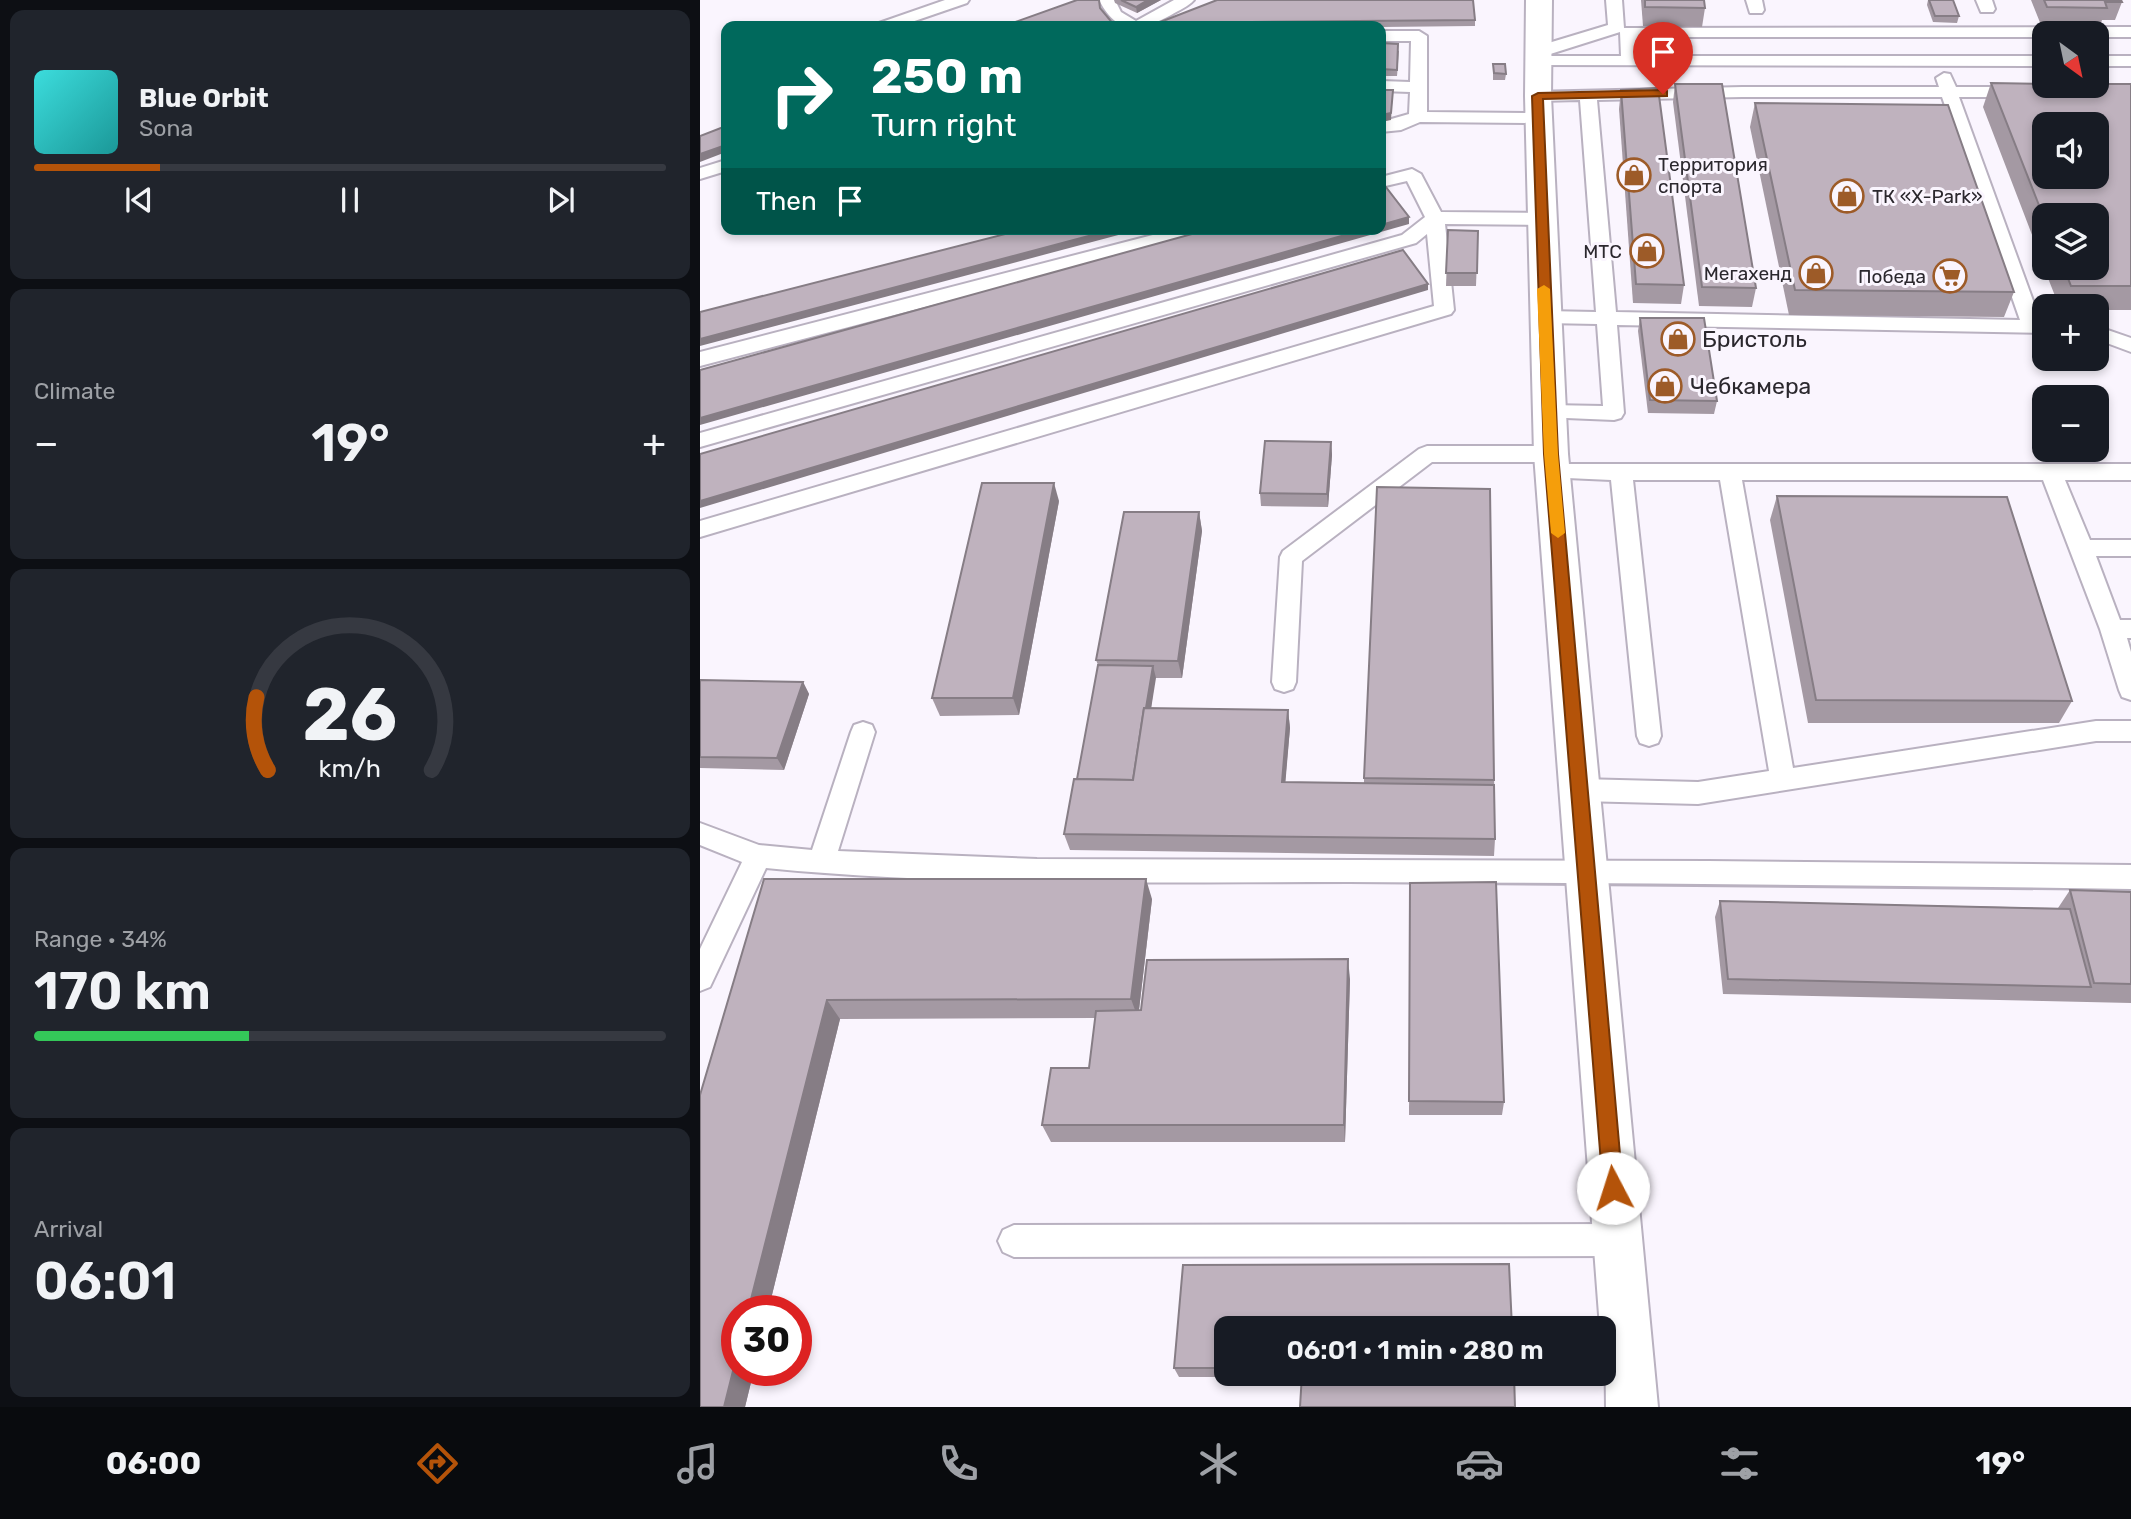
<!DOCTYPE html>
<meta charset="utf-8">
<style>
body{margin:0;font-family:Rubik,sans-serif;background:#20242c;color:#f1f3f6;height:100vh;display:flex;flex-direction:column;font-size:26px;white-space:nowrap}
*{box-sizing:border-box;margin:0}
p{font-size:23px;color:#9ea1a6}
.icon{flex:none;width:38px;height:38px;fill:none;stroke:currentColor;stroke-width:2;stroke-linecap:round;stroke-linejoin:round}
.map{position:relative;flex:1;overflow:hidden}
.panel{display:flex;flex-direction:column;gap:10px;padding:10px;background:#0d0f14;width:700px}
.panel>*{flex:none}
.banner{position:absolute;left:21px;top:21px;width:665px;height:214px;border-radius:14px;box-shadow:0 4px 10px #0003;background:#00695c;color:#fff;overflow:hidden}
.needle{width:46px;rotate:147deg}
.tools{position:absolute;left:1332px;top:21px;display:grid;gap:14px}
.tools a{display:grid;place-items:center;width:77px;height:77px;border-radius:14px;background:#171b24;box-shadow:0 4px 10px #0003;font-size:35px}
.speed{position:absolute;left:21px;top:1295px;display:flex;gap:14px;font-size:35px;font-weight:700;text-align:center}
.speed>*{display:grid;place-content:center;width:91px;height:91px;border-radius:50%;background:#171b24;box-shadow:0 4px 10px #0003;line-height:1}
.speed .limit{border:10px solid #d22;background:#fff;color:#111}
.pin{position:absolute;display:grid;place-items:center;width:60px;height:60px;color:#fff;margin:-72px -30px;border-radius:50% 50% 50% 0;rotate:-45deg;box-shadow:0 0 7px #0007}
.pin .icon{rotate:45deg}
.me{position:absolute;width:77px;margin:-38px;rotate:355deg;stroke-linejoin:round;filter:drop-shadow(0 0 5px #0008)}
.turn{display:flex;align-items:center;gap:24px;height:147px;padding:0 35px;font-size:32px}
.turn .icon{width:91px;height:91px;stroke-width:2.5}
.turn b{display:block;font-size:49px;line-height:60px}
.then{display:flex;align-items:center;height:66px;padding:0 35px;background:#0003;gap:14px;font-size:26px}
.big{font-size:52px;font-weight:600;line-height:1.1}
.panel .card{flex:1;display:flex;flex-direction:column;justify-content:center;gap:10px;min-width:0;padding:0 24px;border-radius:14px;background:#20242c}
.panel .dial{align-items:center;gap:0}
.dial svg{height:182px;overflow:visible;fill:none;stroke:#363941;stroke-width:7;stroke-linecap:round;text-anchor:middle}
.dial text{fill:#f1f3f6;stroke:none}
.song{display:flex;align-items:center;gap:21px}
.cover{width:84px;height:84px;border-radius:10px;background:linear-gradient(135deg,hsl(180 70% 55%),hsl(180 70% 35%))}
.played{height:7px;border-radius:4px;background:linear-gradient(90deg,#b45309 20%,#363941 20%)}
.keys{display:flex;justify-content:space-around;direction:ltr}
.heat{display:flex;justify-content:space-between;align-items:center;font-size:38px;direction:ltr}
.charge{height:10px;border-radius:5px;background:linear-gradient(90deg,#34c759 34%,#363941 0)}
.trip{position:absolute;left:514px;top:1316px;width:402px;height:70px;border-radius:14px;background:#171b24;box-shadow:0 4px 10px #0003;font-weight:600;line-height:70px;text-align:center}
.tabs{display:flex;height:112px;justify-content:space-around;align-items:center;background:#090b0e;color:#9ea1a6}
.tabs .icon{width:49px;height:49px}
.tabs .current{color:#b45309}
.tabs b{font-size:32px;color:#f1f3f6}
main{display:flex;flex:1;min-height:0}
.map>svg:first-child{display:block}
</style>
<main>
<section class="panel">
<div class="card">
<div class="song"><i class="cover"></i><div><b>Blue Orbit</b><p>Sona</p></div></div>
<div class="played"></div>
<div class="keys"><svg class="icon" aria-label="previous" viewBox="0 0 24 24"><path d="M18 5L8 12l10 7zM5 5v14"/></svg><svg class="icon" aria-label="pause" viewBox="0 0 24 24"><path d="M8 5v14M16 5v14"/></svg><svg class="icon" aria-label="next" viewBox="0 0 24 24"><path d="M6 5l10 7-10 7zM19 5v14"/></svg></div>
</div>
<div class="card"><p>Climate</p>
<div class="heat"><a>−</a><b class="big">19°</b><a>+</a></div>
</div>
<div class="card dial"><svg viewBox="0 0 100 80">
<path d="M14 69A42 42 0 1 1 86 69"/>
<path d="M14 69A42 42 0 0 1 9 37" stroke="#b45309"/>
<text x="50" y="56" font-size="32" font-weight="700">26</text>
<text x="50" y="72" font-size="11">km/h</text>
</svg></div>
<div class="card"><p>Range · 34%</p><b class="big">170 km</b><div class="charge"></div></div>
<div class="card"><p>Arrival</p><b class="big">06:01</b></div>
</section>
<div class="map">
<svg width="1431" height="1407" viewBox="0 0 1431 1407">
<rect width="100%" height="100%" fill="#faf5fe"/>
<g fill="none" stroke-linecap="round" stroke-linejoin="round">
<defs>
<g id="service">
<polygon points="245,0 269,0 267,3 200,26 177,26 179,23"/>
<path d="M 399,0 L 415,0 L 421,12 L 436,21 L 474,0 L 494,0 C 488,7 479,10 471,15 C 439,32 418,36 399,0 Z"/>
<path d="M 906,0 L 922,0 L 924,28 L 1431,27 L 1431,37 L 1396,37 L 1396,33 L 1344,33 L 1344,37 L 937,37 L 938,56 L 1344,56 L 1344,66 L 833,65 L 831,61 L 837,57 L 830,52 L 832,48 L 908,25 ZM 920,32 L 921,56 L 842,56 L 844,56 Z"/>
<polygon points="1046,0 1062,0 1064,10 1062,13 1050,13"/>
<polygon points="1276,0 1292,0 1295,9 1293,12 1281,12"/>
<polygon points="681,31 719,31 727,36 727,112 839,113 848,118 839,123 720,122 701,130 681,132 681,122 709,114 710,92 681,91 681,81 710,82 711,41 681,41"/>
<rect x="1396" y="56" width="35" height="10"/>
<path d="M 1244,73 L 1250,74 L 1256,87 L 1320,87 L 1329,92 L 1320,97 L 1259,97 L 1340,320 L 1344,321 L 1344,333 L 917,325 L 924,413 L 921,418 L 914,420 L 842,417 L 839,412 L 842,407 L 849,405 L 903,406 L 897,324 L 845,323 L 838,322 L 835,317 L 838,312 L 845,311 L 896,312 L 880,100 L 838,101 L 829,96 L 832,92 L 1042,87 L 1239,87 L 1236,78 ZM 1042,97 L 1242,97 L 1320,320 L 916,312 L 897,100 Z"/>
<polygon points="26,160 26,171 0,179 0,168"/>
<polygon points="712,169 721,174 741,212 842,213 851,219 842,225 745,224 754,310 751,314 0,537 0,521 734,306 727,234 716,243 0,447 0,433 702,235 725,217 707,181 681,187 681,177"/>
<polygon points="476,229 508,229 506,233 0,366 0,352"/>
<polygon points="1396,326 1431,338 1431,352 1396,339"/>
<polygon points="727,446 851,446 859,449 862,454 859,459 851,462 732,462 602,561 596,682 593,689 584,692 575,689 572,682 580,557 583,551 719,449"/>
<polygon points="853,464 1431,464 1431,480 1365,480 1390,540 1431,540 1431,556 1396,556 1420,620 1431,620 1431,638 1427,638 1431,652 1431,700 1422,697 1419,690 1400,629 1343,480 1042,480 1093,768 1396,721 1431,721 1431,741 1396,741 998,804 880,801 871,798 867,790 871,782 880,779 998,782 1069,771 1020,480 933,480 961,736 958,743 949,746 940,743 937,736 911,480 845,477 842,472 845,467"/>
<path d="M 163,722 L 172,725 L 175,732 L 138,851 L 337,859 L 1008,861 L 1431,865 L 1431,889 C 1170,885 909,883 649,882 C 455,882 259,887 66,868 L 10,987 L 0,991 L 0,949 L 42,862 L 0,845 L 0,823 L 59,845 L 112,850 L 151,732 L 154,725 Z"/>
<polygon points="917,1224 928,1229 933,1240 928,1251 917,1256 314,1257 303,1252 298,1241 303,1230 314,1225"/>
</g>
<polygon id="minor" points="826,0 852,0 851,96 868,454 958,1407 906,1407 905,1328 900,1328 834,454 825,96"/>
</defs>
<use href="#service" stroke="#b9b1c0" stroke-width="4"/>
<use href="#minor" stroke="#b9b1c0" stroke-width="4"/>
<use href="#service" fill="#fff" fill-rule="evenodd"/>
<use href="#minor" fill="#fff" fill-rule="evenodd"/>
</g>
<g fill="#a499a3">
<polygon points="414,0 461,0 437,13 415,3"/>
<polygon points="517,0 775,20 775,26 681,27 681,26 450,26"/>
<polygon points="941,0 1004,0 1005,8 1002,27 943,26"/>
<polygon points="1228,0 1253,0 1259,16 1257,23 1233,22 1227,5"/>
<polygon points="1331,0 1421,0 1422,2 1415,20 1402,20 1400,26 1341,25"/>
<polygon points="681,43 699,51 697,76 681,76"/>
<polygon points="793,64 806,74 805,80 793,80"/>
<polygon points="1291,83 1431,84 1431,310 1396,310 1396,306 1359,306 1344,268 1396,268 1344,215 1344,266 1283,107"/>
<polygon points="975,84 1056,288 1052,307 999,306 973,102"/>
<polygon points="921,90 984,285 981,304 933,303 919,109"/>
<polygon points="1055,103 1314,292 1304,317 1089,315 1050,127"/>
<polygon points="748,230 778,231 776,286 746,286"/>
<polygon points="940,318 1017,401 1014,414 948,413 938,331"/>
<polygon points="631,442 632,455 628,507 561,506 560,493"/>
<polygon points="790,489 795,839 794,856 370,850 364,834 377,779 398,665 396,660 499,512 502,531 482,678 455,678 451,708 588,710 590,728 585,782 664,783 664,778"/>
<polygon points="1077,496 1372,701 1359,723 1108,723 1070,520"/>
<polygon points="359,501 319,715 240,716 232,698"/>
<polygon points="0,680 103,682 109,694 84,770 0,768"/>
<polygon points="64,879 452,899 439,1010 650,979 645,1142 351,1142 342,1125 389,1068 395,1018 140,1019 68,1311 37,1311 37,1370 54,1370 45,1407 0,1407"/>
<polygon points="710,883 804,1102 802,1115 709,1115"/>
<polygon points="1370,890 1431,892 1431,1003 1023,994 1015,917 1020,901 1358,908"/>
<polygon points="527,1328 527,1374 814,1374 602,1377 479,1377 474,1368"/>
</g>
<g fill="#867d85">
<polygon points="448,0 461,0 437,13 436,7"/>
<polygon points="360,22 361,26 348,26"/>
<polygon points="551,22 551,26 540,26"/>
<polygon points="693,90 691,120 681,122 681,115"/>
<polygon points="26,145 26,152 0,162 0,154"/>
<polygon points="709,217 709,224 0,425 0,418 666,229 681,229 681,225"/>
<polygon points="415,229 441,229 0,346 0,339"/>
<polygon points="728,284 728,290 0,508 0,501"/>
<polygon points="631,442 632,455 628,507 627,494"/>
<polygon points="354,483 359,501 319,715 313,698"/>
<polygon points="499,512 502,531 482,678 478,661"/>
<polygon points="453,666 456,678 437,796 434,785"/>
<polygon points="103,682 109,694 84,770 77,758"/>
<polygon points="588,710 590,728 584,799 582,782"/>
<polygon points="446,879 452,899 438,1018 431,999"/>
<polygon points="648,959 650,979 645,1142 644,1125"/>
<polygon points="127,1000 140,1019 68,1311 48,1311"/>
<polygon points="37,1355 37,1370 54,1370 45,1407 24,1407"/>
</g>
<g fill="#bfb2be" stroke="#867d85" stroke-width="2" fill-rule="evenodd">
<polygon points="377,0 399,0 400,8 415,26 369,26 360,22 348,26 304,26"/>
<polygon points="421,0 448,0 436,7"/>
<polygon points="517,0 773,0 775,20 551,22 540,26 450,26"/>
<polygon points="945,0 1004,0 1005,8 945,7"/>
<polygon points="1229,0 1253,0 1259,16 1235,16"/>
<polygon points="1344,0 1421,0 1422,2 1405,2 1407,8 1347,7"/>
<polygon points="681,43 698,44 697,70 681,69"/>
<polygon points="793,64 805,64 806,74 794,73"/>
<path d="M 1291,83 L 1344,84 L 1344,86 L 1396,86 L 1396,84 L 1431,84 L 1431,286 L 1371,286 L 1364,268 L 1396,268 L 1396,215 L 1344,215 L 1344,218 ZM 1344,124 L 1396,124 L 1396,177 L 1344,177 Z"/>
<polygon points="975,84 1022,84 1056,288 1002,287"/>
<polygon points="958,88 984,285 936,284 921,90"/>
<polygon points="681,90 693,90 691,113 681,115"/>
<polygon points="1055,103 1248,105 1314,292 1095,290"/>
<polygon points="26,126 26,145 0,154 0,136"/>
<polygon points="681,182 682,182 709,217 681,225"/>
<polygon points="325,229 415,229 0,339 0,312"/>
<polygon points="510,229 666,229 0,418 0,370"/>
<polygon points="748,230 778,231 777,273 746,273"/>
<polygon points="703,250 728,284 0,501 0,454"/>
<polygon points="940,318 1004,318 1017,401 950,400"/>
<polygon points="565,441 631,442 627,494 560,493"/>
<polygon points="282,483 354,483 313,698 232,698"/>
<polygon points="677,487 790,489 794,780 664,778"/>
<polygon points="1077,496 1307,497 1372,701 1116,700"/>
<polygon points="424,512 499,512 478,661 396,660"/>
<polygon points="398,665 453,666 446,708 444,708 433,780 377,779"/>
<polygon points="0,680 103,682 77,758 0,757"/>
<polygon points="444,708 588,710 582,782 794,785 795,839 364,834 374,779 433,780"/>
<polygon points="64,879 446,879 431,999 127,1000 48,1311 37,1311 37,1355 24,1407 0,1407 0,1095"/>
<polygon points="796,882 804,1102 709,1101 710,883"/>
<polygon points="1370,890 1431,892 1431,984 1394,983"/>
<polygon points="1020,901 1370,909 1391,987 1028,979"/>
<polygon points="648,959 644,1125 342,1125 351,1068 389,1068 396,1011 441,1010 447,960"/>
<polygon points="809,1264 812,1328 527,1328 527,1368 474,1368 483,1265"/>
<polygon points="602,1374 814,1374 815,1407 600,1407"/>
</g>
<polygon fill="#b45309" stroke="#753606" stroke-width="2" points="963,90 967,91 967,96 843,99 858,454 923,1188 920,1195 913,1198 906,1195 903,1188 844,454 832,96 838,93"/>
<polygon fill="#f59e0b" points="844,285 850,289 858,454 865,533 858,538 851,533 844,454 837,289"/>
<defs>
<symbol id="shop-ring" viewBox="-11 -11 22 22"><circle r="9.5" fill="#faf5fe" stroke="#9d5b28" stroke-width="1.5"/><path d="M-5-2.5h2.3a2.7 3.5 0 0 1 5.4 0H5L5.5 6h-11ZM-1.5-2.5h3a1.5 2.3 0 0 0-3 0Z" fill="#9d5b28"/></symbol>
<symbol id="supermarket-ring" viewBox="-11 -11 22 22"><circle r="9.5" fill="#faf5fe" stroke="#9d5b28" stroke-width="1.5"/><path d="M-6-5.5h2.5l.6 2H6L4.5 2H-2.5L-4.4-4H-6ZM-1.5 3.2a1.3 1.3 0 1 0 .1 0ZM3 3.2a1.3 1.3 0 1 0 .1 0Z" fill="#9d5b28"/></symbol>
</defs>
<g fill-rule="evenodd">
<use href="#shop-ring" x="915" y="156" width="38" height="38"/>
<use href="#shop-ring" x="1128" y="177" width="38" height="38"/>
<use href="#shop-ring" x="928" y="232" width="38" height="38"/>
<use href="#shop-ring" x="1097" y="254" width="38" height="38"/>
<use href="#supermarket-ring" x="1231" y="257" width="38" height="38"/>
<use href="#shop-ring" x="959" y="320" width="38" height="38"/>
<use href="#shop-ring" x="946" y="367" width="38" height="38"/>
</g>
<g text-anchor="middle" dominant-baseline="central" stroke-width="6" stroke-linejoin="round" paint-order="stroke">
<g font-size="19" fill="#2b282e" stroke="#faf5fe" text-anchor="end">
<text x="958" y="164" text-anchor="start">Территория<tspan x="958" dy="22">спорта</tspan></text>
<text x="1172" y="196" text-anchor="start">ТК «X-Park»</text>
<text x="922" y="251">МТС</text>
<text x="1092" y="273">Мегахенд</text>
<text x="1226" y="276">Победа</text>
</g>
<g font-size="23" fill="#2b282e" stroke="#faf5fe" text-anchor="start">
<text x="1002" y="339">Бристоль</text>
<text x="990" y="386">Чебкамера</text>
</g>
</g>
</svg>
<div class="tools">
<a><svg class="needle" viewBox="-14 -14 28 28"><path d="M0-13l5 13h-10z" fill="#e53935"/><path d="M0 13l5-13h-10z" fill="#9ea1a6"/></svg></a>
<a><svg class="icon" aria-label="sound" viewBox="0 0 24 24"><path d="M4 9h4l5-4v14l-5-4H4zM17 9q2 3 0 6"/></svg></a>
<a><svg class="icon" aria-label="layers" viewBox="0 0 24 24"><path d="M12 4l9 5-9 5-9-5zM3 14l9 5 9-5"/></svg></a>
<a>+</a>
<a>−</a>
</div>
<div class="speed"><div class="limit">30</div></div>
<div class="pin" style="left:963px;top:94px;background:#d93025"><svg class="icon" aria-label="arrive" viewBox="0 0 24 24"><path d="M6 21V4h12l-3 4 3 4H6"/></svg></div>
<svg class="me" style="left:913px;top:1188px" viewBox="-20 -20 40 40"><circle r="19" fill="#fff"/><path d="M0-13L10 11 0 6-10 11z" fill="#b45309"/></svg>
<div class="trip">06:01 · 1 min · 280 m</div>
<div class="banner">
<div class="turn"><svg class="icon" aria-label="right" viewBox="0 0 24 24"><path d="M7 20v-9h11M14 6l5 5-5 5"/></svg><div><b>250 m</b>Turn right</div></div>
<div class="then">Then<svg class="icon" aria-label="arrive" viewBox="0 0 24 24"><path d="M6 21V4h12l-3 4 3 4H6"/></svg></div>
</div>
</div>
</main>
<nav class="tabs">
<b>06:00</b>
<svg class="icon current" aria-label="directions" viewBox="0 0 24 24"><path d="M12 3l9 9-9 9-9-9zM9 14v-3h6M13 9l2 2-2 2"/></svg>
<svg class="icon" aria-label="music" viewBox="0 0 24 24"><path d="M9 18V5l10-2v13"/><circle cx="6" cy="18" r="3"/><circle cx="16" cy="16" r="3"/></svg>
<svg class="icon" aria-label="phone" viewBox="0 0 24 24"><path d="M5 4h4l2 5-3 2q2 4 5 5l2-3 5 2v4C11 20 4 13 5 4z"/></svg>
<svg class="icon" aria-label="climate" viewBox="0 0 24 24"><path d="M12 3v18M4 7l16 10M4 17L20 7"/></svg>
<svg class="icon" aria-label="car" viewBox="0 0 24 24"><path d="M5 17H2v-5l4-1 3-4h7l3 4 3 1v5h-3M9 17h6M6 11h13"/><circle cx="7" cy="17" r="2"/><circle cx="17" cy="17" r="2"/></svg>
<svg class="icon" aria-label="filters" viewBox="0 0 24 24"><path d="M4 7h16M4 17h16"/><circle cx="9" cy="7" r="2"/><circle cx="15" cy="17" r="2"/></svg>
<b>19°</b>
</nav>
